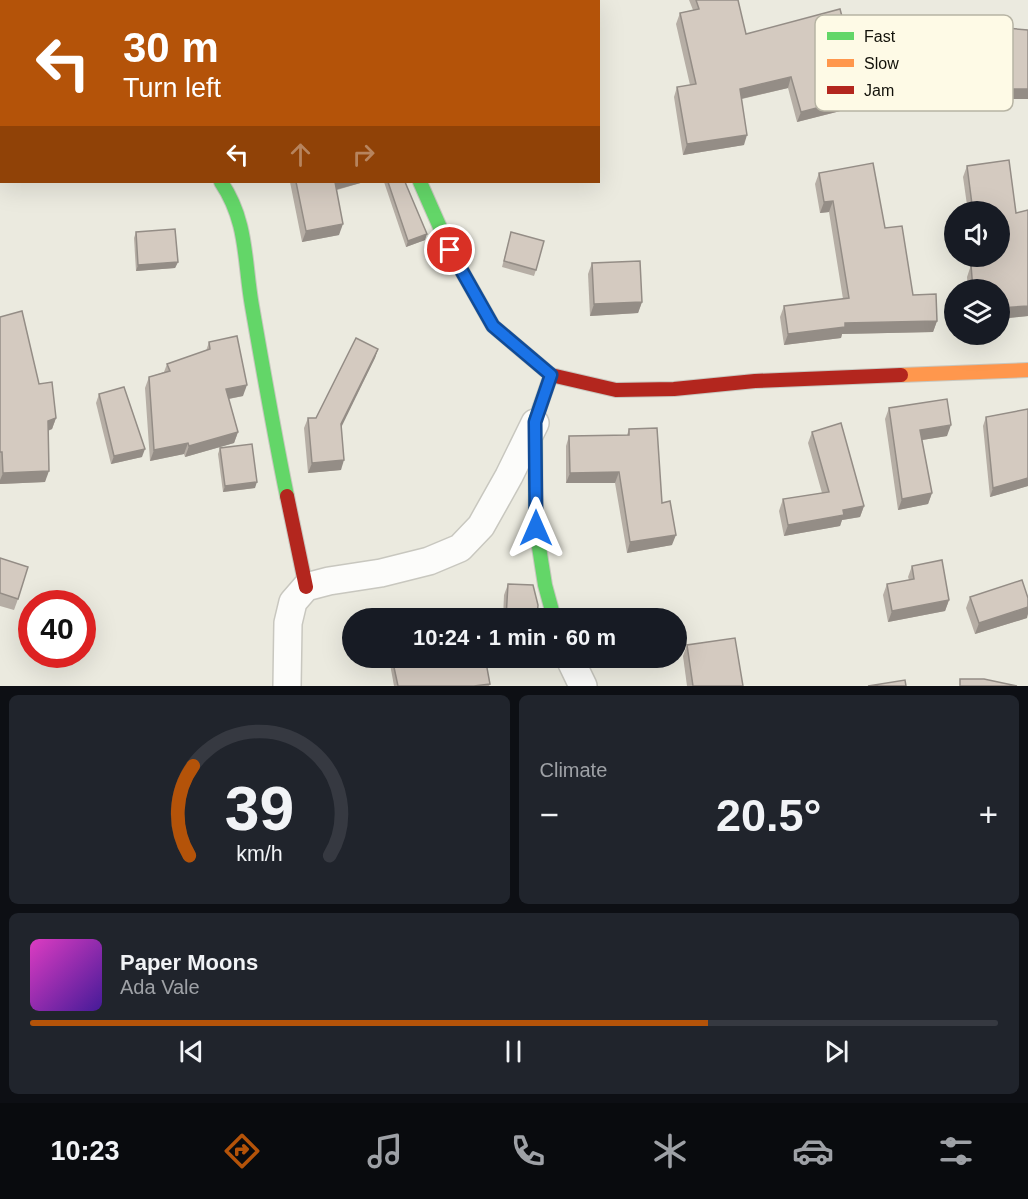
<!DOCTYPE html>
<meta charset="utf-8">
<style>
body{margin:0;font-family:Arial,sans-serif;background:#20242c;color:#f1f3f6;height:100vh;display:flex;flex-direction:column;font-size:22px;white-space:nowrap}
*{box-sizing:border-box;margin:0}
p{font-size:20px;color:#9ea1a6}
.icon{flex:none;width:33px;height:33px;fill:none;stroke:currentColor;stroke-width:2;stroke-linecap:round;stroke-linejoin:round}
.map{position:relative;height:686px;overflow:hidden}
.details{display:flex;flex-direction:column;gap:9px;padding:9px;background:#0d0f14;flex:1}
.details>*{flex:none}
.banner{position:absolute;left:0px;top:0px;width:600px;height:183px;box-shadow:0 6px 24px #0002;background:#b45309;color:#fff;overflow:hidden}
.buttons{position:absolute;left:944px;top:201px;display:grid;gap:12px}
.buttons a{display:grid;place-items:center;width:66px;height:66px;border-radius:50%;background:#171b24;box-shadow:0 6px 24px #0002;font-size:30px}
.speed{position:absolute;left:18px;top:590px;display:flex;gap:12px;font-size:30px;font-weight:700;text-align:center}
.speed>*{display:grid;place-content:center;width:78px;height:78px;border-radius:50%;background:#171b24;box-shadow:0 6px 24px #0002;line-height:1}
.speed .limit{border:9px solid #d22;background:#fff;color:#111}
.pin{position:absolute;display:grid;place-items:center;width:51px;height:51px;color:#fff;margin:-26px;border:3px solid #fff;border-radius:50%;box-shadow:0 2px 6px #0007}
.me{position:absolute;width:66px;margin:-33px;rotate:0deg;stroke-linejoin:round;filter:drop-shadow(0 0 4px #0008)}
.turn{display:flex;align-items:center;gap:21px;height:126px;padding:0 24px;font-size:27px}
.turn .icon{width:78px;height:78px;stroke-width:2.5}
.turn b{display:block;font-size:42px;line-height:51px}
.lanes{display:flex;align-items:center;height:57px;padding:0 24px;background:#0003;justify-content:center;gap:30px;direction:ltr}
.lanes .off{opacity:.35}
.big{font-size:45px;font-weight:800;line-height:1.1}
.details .widget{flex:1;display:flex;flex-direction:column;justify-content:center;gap:9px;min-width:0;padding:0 21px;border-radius:9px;background:#20242c}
.details .dial{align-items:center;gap:0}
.dial svg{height:156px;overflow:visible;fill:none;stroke:#363941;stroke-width:7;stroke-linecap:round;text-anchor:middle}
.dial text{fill:#f1f3f6;stroke:none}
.song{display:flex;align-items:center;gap:18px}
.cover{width:72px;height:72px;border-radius:9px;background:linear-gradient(135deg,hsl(310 70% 55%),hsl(260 70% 35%))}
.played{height:6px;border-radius:3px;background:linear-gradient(90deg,#b45309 70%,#363941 70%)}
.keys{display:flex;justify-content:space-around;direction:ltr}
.heat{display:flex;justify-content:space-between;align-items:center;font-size:33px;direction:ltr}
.details .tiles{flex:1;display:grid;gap:9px;grid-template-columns:1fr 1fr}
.widget:last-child{grid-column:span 2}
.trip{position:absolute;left:342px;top:608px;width:345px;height:60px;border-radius:30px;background:#171b24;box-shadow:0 6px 24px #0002;font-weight:800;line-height:60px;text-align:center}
.dock{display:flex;height:96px;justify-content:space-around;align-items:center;background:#090b0e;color:#9ea1a6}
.dock .icon{width:42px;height:42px}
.dock .current{color:#b45309}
.dock b{font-size:27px;color:#f1f3f6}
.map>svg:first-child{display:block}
</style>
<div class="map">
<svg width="1028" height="686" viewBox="0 0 1028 686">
<rect width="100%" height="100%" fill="#ebeadf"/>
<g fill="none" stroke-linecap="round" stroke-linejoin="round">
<defs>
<g id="street">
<polyline points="81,0 81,2"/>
<polyline points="371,0 371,2"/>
<polyline points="569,657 583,686"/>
<polyline points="287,686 288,623 293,602 306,587 329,581 381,573 429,561 460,548 481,526 509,476 535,423"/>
</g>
<g id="fast">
<path d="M 221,182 C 248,222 244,261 252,306 C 263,369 274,433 287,496"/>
<polyline points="420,182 450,250 493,326 551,375 535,421 536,528 545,585 554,618"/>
</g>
<polyline id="slow" points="901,375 1028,370"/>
<g id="jam">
<polyline points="551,375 616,390 674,389 755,381 901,375"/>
<polyline points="287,496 306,587"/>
</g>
</defs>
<use href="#street" stroke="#c8c7bf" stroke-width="30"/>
<use href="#fast" stroke="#c8c7bf" stroke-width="16"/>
<use href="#slow" stroke="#c8c7bf" stroke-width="16"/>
<use href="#jam" stroke="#c8c7bf" stroke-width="16"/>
<use href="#street" stroke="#fcfcfa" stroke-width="27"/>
<use href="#fast" stroke="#63d668" stroke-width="14"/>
<use href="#slow" stroke="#ff974d" stroke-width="14"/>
<use href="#jam" stroke="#b3261e" stroke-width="14"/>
</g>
<g fill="#b6aea5">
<polygon points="689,0 738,0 746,34 860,106 797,122 788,88 742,99 744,145 683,155 674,97 677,87 690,85 676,24 680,13 693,10"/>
<polygon points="1006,28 1028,30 1028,99 1003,99 1002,37"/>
<polygon points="1009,160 1016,213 1028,210 1028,316 999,319 999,290 968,290 967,277 971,265 977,265 976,256 999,256 999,212 968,212 963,177 967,166"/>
<polygon points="819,173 885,228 913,295 937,321 933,332 842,334 841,338 784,345 780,317 784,306 843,299 829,212 820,213 815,184"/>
<polygon points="290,182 364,182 337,190 339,235 302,242"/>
<polygon points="384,182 405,182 425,240 406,247"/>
<polygon points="136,232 178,262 175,268 136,271 134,238"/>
<polygon points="511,232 536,270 534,276 502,267"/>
<polygon points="592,263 642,302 638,313 590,316 588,274"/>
<polygon points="0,317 39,384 56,418 52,429 48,431 45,482 0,484"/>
<polygon points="209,342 243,396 229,399 238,432 234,443 185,457 184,454 150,461 145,388 149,377 164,372 167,364 206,351"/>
<polygon points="378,349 375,358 341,426 341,470 308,473 304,428 308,418 316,418"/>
<polygon points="99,394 142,457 111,464 96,403"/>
<polygon points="889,408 947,436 922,440 932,493 928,504 898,510 885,419"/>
<polygon points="1028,409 1028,486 990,497 983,426 986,417"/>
<polygon points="629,429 662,503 672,545 627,553 615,483 566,483 566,446 569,436 627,435"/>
<polygon points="812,432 864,506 860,517 842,520 840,526 784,536 779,511 783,499 822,493 808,443"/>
<polygon points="220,448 255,488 223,492 218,454"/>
<polygon points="0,558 18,599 14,610 0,606"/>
<polygon points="912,566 949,600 945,611 888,622 883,595 887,584 909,580 908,577"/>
<polygon points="508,584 537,618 503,618 504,595"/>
<polygon points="970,597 1027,618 975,634 966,608"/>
<polygon points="687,645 743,686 687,686 683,656"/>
<polygon points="392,658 490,684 489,686 394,686 390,664"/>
</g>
<g fill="#948d86">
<polygon points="791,77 788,88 736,100 740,89"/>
<polygon points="1006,89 1028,89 1028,99 1003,99"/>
<polygon points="863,96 860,106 797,122 801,112"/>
<polygon points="747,135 744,145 683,155 687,144"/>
<polygon points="334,182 364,182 331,191"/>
<polygon points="833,201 829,212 820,213 824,202"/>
<polygon points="343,224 339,235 302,242 306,231"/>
<polygon points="427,234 425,240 406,247 408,241"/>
<polygon points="178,262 175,268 136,271 138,265"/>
<polygon points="642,302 638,313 590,316 594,304"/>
<polygon points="1028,306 1028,316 999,319 999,308"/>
<polygon points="937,321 933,332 842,334 841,338 784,345 788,334 845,323"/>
<polygon points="378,349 375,358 338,434 341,424"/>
<polygon points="247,385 243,396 222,400 226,389"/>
<polygon points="56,418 52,429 44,432 48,421"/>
<polygon points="951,425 947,436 916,441 920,430"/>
<polygon points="238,432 234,443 185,457 189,446"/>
<polygon points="188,443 184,454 150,461 154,450"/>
<polygon points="145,449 142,457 111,464 114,456"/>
<polygon points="344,460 341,470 308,473 312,463"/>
<polygon points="49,471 45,482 0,484 0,480 3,473"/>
<polygon points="619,472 615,483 566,483 570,473"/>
<polygon points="1028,478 1028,486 990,497 993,488"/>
<polygon points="257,482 255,488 223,492 225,486"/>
<polygon points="932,493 928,504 898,510 902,499"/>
<polygon points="864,506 860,517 842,520 840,526 784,536 788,525 843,510"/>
<polygon points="676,535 672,545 627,553 630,542"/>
<polygon points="949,600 945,611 888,622 892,611"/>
<polygon points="1028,607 1028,614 1027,618 975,634 979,623"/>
</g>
<g fill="#d4cac0" stroke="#948d86" stroke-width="1.5">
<polygon points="696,0 738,0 746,34 840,9 863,96 801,112 791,77 740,89 747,135 687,144 677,87 696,84 680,13 699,9"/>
<polygon points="1006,28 1028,30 1028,89 1006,89"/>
<polygon points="1009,160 1016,213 1028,210 1028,306 999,308 999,290 973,290 971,265 983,264 982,256 999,256 999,212 973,212 967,166"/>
<polygon points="873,163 885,228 902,226 913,295 936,294 937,321 845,323 845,327 788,334 784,306 849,298 833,201 824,202 819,173"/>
<polygon points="296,182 335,182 343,224 306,231"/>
<polygon points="388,182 405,182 427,234 408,241"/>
<polygon points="175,229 178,262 138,265 136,232"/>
<polygon points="511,232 544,241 536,270 504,261"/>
<polygon points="640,261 642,302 594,304 592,263"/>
<polygon points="22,311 39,384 52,382 56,418 48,421 49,471 3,473 2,452 0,452 0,317"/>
<polygon points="237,336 247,385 226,389 238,432 189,446 188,443 154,450 149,377 170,371 167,364 210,349 209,342"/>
<polygon points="356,338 378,349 341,424 344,460 312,463 308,418 316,418"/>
<polygon points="124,387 145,449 114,456 99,394"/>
<polygon points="947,399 951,425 920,430 932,493 902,499 889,408"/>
<polygon points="1028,409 1028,478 993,488 986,417"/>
<polygon points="841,423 864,506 843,510 844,515 788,525 783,499 829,492 812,432"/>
<polygon points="657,428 662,503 670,501 676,535 630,542 619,472 570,473 569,436 629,435 629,429"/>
<polygon points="252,444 257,482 225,486 220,448"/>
<polygon points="0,558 28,567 18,599 0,593"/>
<polygon points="942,560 949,600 892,611 887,584 914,579 912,566"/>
<polygon points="1022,580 1028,598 1028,607 979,623 970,597"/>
<polygon points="508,584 533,585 538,605 537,618 506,618"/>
<polygon points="735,638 743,686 693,686 687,645"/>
<polygon points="397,657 485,657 490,684 474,686 398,686 392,658"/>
<polygon points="960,679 984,679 1017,686 960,686"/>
<polygon points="905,680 906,686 868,686"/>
</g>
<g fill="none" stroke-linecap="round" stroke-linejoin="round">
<defs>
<polyline id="route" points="450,250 493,326 551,375 535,422 536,528"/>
</defs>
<use href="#route" stroke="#114b97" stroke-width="15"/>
<use href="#route" stroke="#1a73e8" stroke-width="10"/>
</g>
<rect x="815" y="15" width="198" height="96" rx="9" fill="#fefae6" stroke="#b7b4a4" stroke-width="1.5"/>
<rect x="827" y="32" width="27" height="8" fill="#63d668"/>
<rect x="827" y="59" width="27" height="8" fill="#ff974d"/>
<rect x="827" y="86" width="27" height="8" fill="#b3261e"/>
<g font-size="16" fill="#12110a">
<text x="864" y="42">Fast</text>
<text x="864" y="69">Slow</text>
<text x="864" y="96">Jam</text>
</g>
</svg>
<div class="buttons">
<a><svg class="icon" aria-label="sound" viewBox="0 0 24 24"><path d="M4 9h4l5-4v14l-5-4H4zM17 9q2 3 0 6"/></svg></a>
<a><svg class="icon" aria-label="layers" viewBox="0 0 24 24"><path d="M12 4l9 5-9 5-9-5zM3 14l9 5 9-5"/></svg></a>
</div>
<div class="speed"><div class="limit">40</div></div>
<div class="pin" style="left:450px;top:250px;background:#d93025"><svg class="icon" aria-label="arrive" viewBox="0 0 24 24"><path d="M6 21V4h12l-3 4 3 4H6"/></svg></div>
<svg class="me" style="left:536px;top:528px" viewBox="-20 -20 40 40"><path d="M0-17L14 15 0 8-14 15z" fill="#1a73e8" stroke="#fff" stroke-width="4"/></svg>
<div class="trip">10:24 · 1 min · 60 m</div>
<div class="banner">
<div class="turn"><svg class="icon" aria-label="left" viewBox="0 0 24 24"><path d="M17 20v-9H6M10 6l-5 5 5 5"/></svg><div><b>30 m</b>Turn left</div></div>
<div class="lanes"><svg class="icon" aria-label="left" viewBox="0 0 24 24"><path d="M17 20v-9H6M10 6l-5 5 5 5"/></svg><svg class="icon off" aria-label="ahead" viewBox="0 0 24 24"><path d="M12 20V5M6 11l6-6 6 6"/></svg><svg class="icon off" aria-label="right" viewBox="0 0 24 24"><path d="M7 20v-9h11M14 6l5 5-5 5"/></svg></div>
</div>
</div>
<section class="details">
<div class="tiles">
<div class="widget dial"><svg viewBox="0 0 100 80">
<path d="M14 69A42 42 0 1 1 86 69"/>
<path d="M14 69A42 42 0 0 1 16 23" stroke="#b45309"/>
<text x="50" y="56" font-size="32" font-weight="700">39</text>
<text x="50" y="72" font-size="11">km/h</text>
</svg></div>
<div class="widget"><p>Climate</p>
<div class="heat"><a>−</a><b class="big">20.5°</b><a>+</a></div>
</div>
<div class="widget">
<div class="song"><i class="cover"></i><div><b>Paper Moons</b><p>Ada Vale</p></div></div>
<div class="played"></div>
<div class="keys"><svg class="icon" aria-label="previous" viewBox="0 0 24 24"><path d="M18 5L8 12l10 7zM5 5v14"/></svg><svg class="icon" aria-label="pause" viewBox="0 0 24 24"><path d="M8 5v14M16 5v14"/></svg><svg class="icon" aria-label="next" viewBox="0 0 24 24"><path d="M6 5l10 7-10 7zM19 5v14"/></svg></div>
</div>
</div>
</section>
<nav class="dock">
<b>10:23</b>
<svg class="icon current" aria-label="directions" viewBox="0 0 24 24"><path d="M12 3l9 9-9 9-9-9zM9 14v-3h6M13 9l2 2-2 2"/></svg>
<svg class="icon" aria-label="music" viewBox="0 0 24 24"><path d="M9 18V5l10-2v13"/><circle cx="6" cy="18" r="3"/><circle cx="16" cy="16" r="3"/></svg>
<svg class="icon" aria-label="phone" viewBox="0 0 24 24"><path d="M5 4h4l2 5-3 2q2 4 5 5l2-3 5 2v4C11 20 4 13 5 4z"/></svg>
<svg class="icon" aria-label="climate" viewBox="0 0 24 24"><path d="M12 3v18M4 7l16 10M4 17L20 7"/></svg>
<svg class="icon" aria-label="car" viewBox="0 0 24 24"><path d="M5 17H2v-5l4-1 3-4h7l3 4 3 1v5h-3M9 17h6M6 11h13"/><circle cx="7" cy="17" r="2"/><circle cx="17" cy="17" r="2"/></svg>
<svg class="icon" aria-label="filters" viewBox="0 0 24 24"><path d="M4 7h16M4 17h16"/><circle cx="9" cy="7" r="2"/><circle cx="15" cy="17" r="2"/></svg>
</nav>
